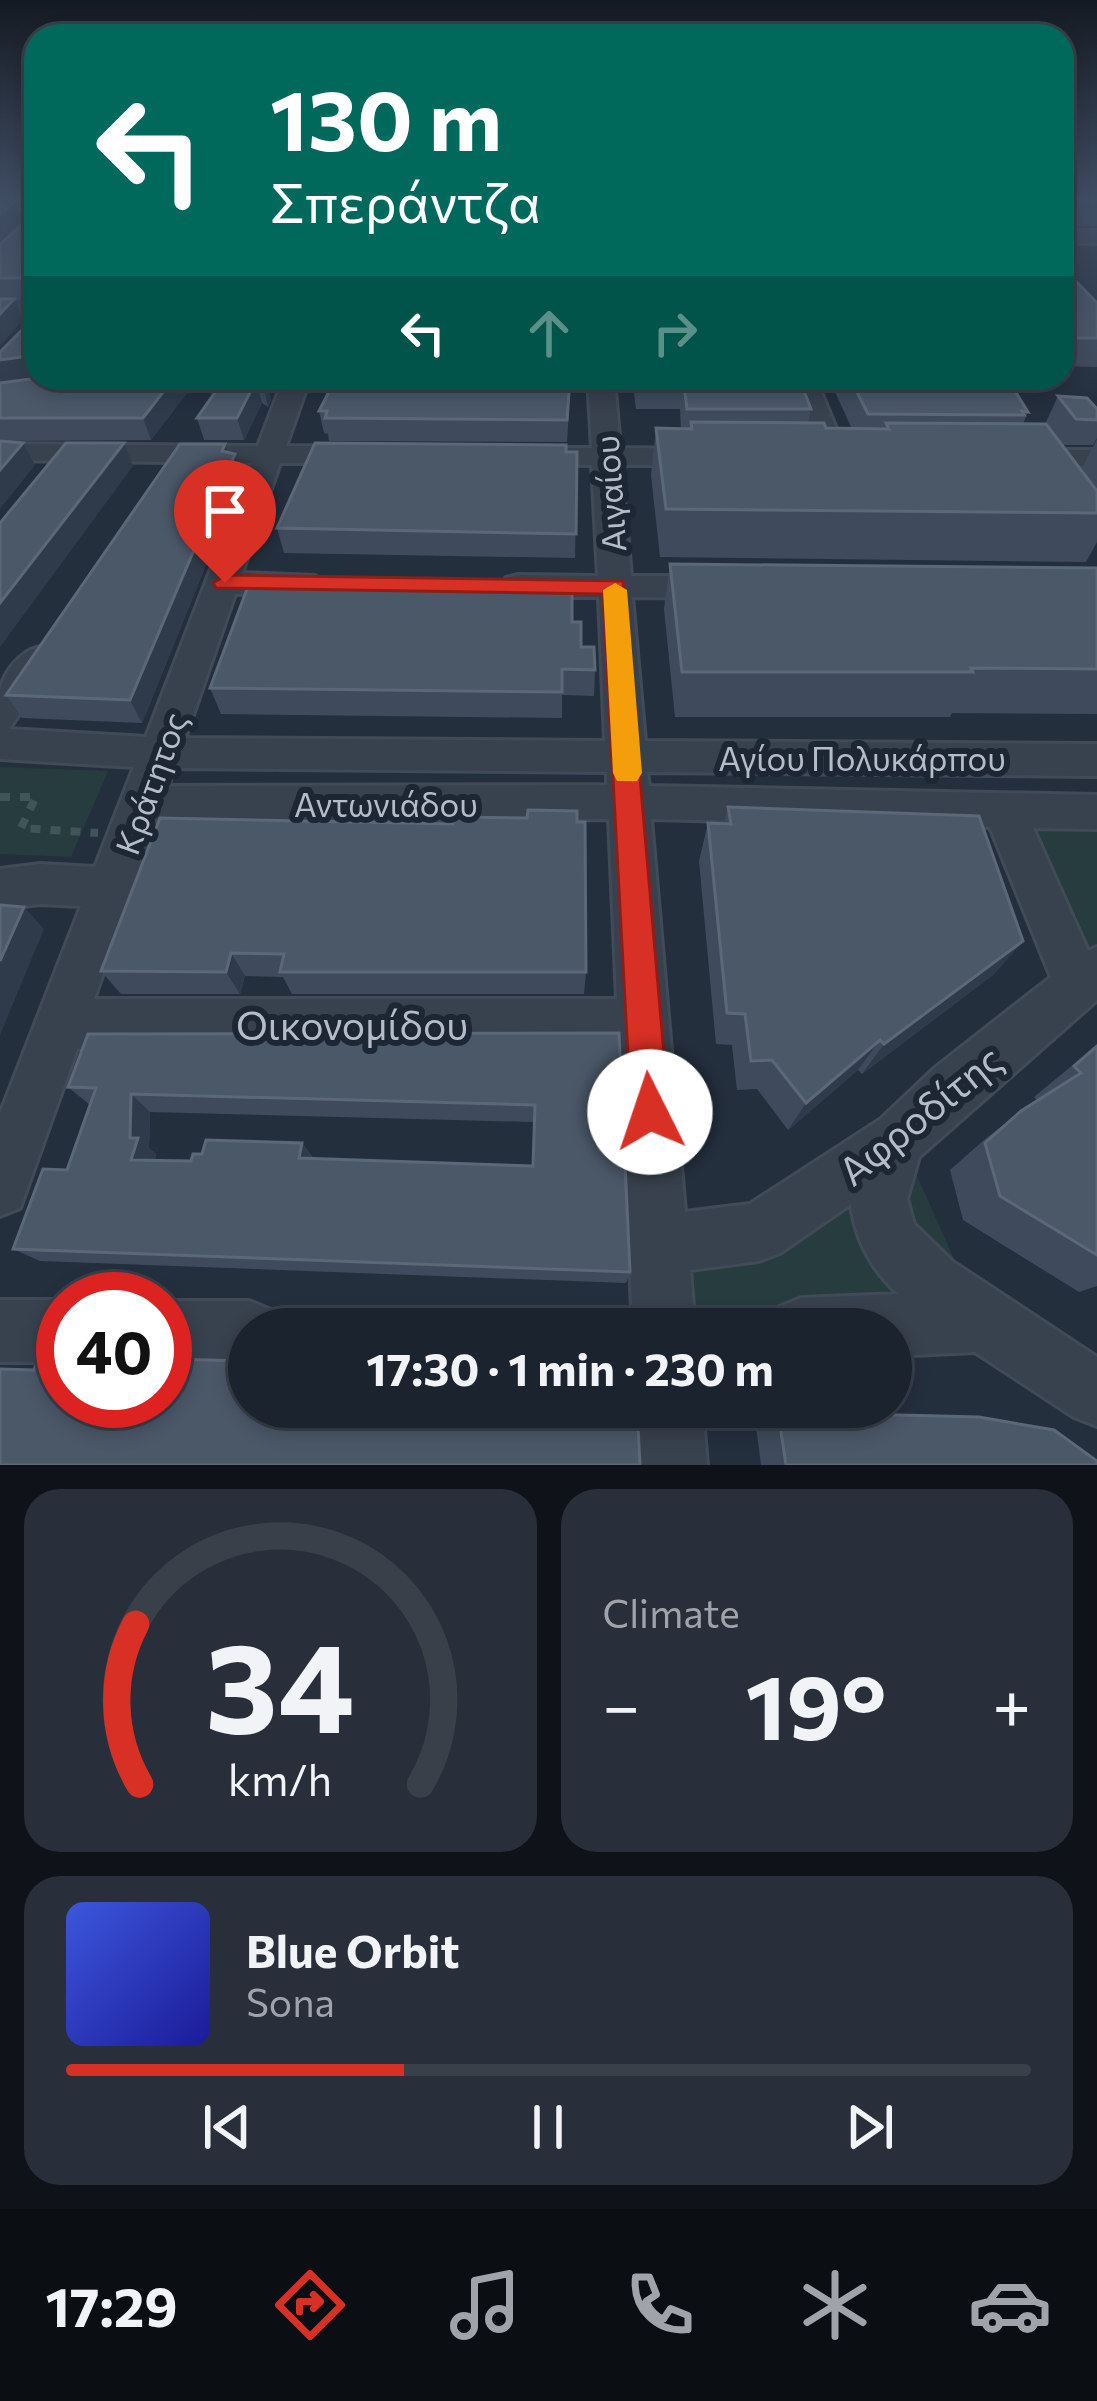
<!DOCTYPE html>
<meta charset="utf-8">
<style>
body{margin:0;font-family:Commissioner,sans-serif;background:#282f3a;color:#f1f3f6;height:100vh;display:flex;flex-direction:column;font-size:45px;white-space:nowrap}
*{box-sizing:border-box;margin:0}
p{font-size:39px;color:#a0a4aa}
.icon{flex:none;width:66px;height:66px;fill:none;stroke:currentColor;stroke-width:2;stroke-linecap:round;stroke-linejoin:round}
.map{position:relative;height:1465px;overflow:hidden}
.panel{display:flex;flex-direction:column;gap:24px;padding:24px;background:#0f1319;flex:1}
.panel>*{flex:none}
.hud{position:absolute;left:24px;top:24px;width:1050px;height:366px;border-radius:36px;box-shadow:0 6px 18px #0003,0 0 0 3px #39404a;background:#00695c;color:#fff;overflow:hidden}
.speed{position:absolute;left:36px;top:1272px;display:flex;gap:24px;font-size:60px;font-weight:700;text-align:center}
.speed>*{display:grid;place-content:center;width:156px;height:156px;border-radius:50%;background:#1b232e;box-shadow:0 6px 18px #0003,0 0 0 3px #39404a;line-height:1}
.speed .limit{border:18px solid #d22;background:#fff;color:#111}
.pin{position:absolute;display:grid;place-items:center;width:102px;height:102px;color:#fff;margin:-123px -51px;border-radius:50% 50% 50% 0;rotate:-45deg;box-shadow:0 0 12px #0007}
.pin .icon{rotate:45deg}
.me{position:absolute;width:132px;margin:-66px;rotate:356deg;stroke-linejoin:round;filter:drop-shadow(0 0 9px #0008)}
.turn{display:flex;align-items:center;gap:42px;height:252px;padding:0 48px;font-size:54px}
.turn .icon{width:156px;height:156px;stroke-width:2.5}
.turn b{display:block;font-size:84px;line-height:102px}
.lanes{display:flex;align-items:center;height:114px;padding:0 48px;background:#0003;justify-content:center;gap:60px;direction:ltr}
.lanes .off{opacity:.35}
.big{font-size:90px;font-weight:700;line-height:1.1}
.panel .widget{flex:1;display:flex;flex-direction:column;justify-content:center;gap:18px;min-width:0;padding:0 42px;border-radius:36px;background:#282f3a}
.panel .dial{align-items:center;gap:0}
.dial svg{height:312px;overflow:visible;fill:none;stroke:#39404a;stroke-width:7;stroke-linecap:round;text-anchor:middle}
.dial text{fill:#f1f3f6;stroke:none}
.song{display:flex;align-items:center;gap:36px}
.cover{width:144px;height:144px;border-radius:18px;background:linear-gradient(135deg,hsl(230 70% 55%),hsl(240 70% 35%))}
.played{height:12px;border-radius:6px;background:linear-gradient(90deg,#d93025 35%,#39404a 35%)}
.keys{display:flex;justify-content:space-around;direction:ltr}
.heat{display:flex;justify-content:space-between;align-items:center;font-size:66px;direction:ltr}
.panel .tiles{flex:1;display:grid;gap:24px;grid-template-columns:1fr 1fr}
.widget:last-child{grid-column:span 2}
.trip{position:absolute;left:228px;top:1308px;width:684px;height:120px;border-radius:60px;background:#1b232e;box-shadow:0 6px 18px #0003,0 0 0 3px #39404a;font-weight:700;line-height:120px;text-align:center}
.menu{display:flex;height:192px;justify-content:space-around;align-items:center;background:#0b0e12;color:#a0a4aa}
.menu .icon{width:84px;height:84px}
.menu .active{color:#d93025}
.menu b{font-size:54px;color:#f1f3f6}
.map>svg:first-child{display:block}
</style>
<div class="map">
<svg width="1097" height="1465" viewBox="0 0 1097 1465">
<rect width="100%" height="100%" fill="#242f3e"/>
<g fill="#263c3f">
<polygon points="0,767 108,771 71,857 0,854"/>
<polygon points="1004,809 1097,810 1097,970"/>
<polygon points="900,1138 982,1321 664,1329 659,1245"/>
</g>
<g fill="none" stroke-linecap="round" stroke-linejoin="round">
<defs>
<g id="minor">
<polygon points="0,216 36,222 36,234 0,228"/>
<rect x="1062" y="231" width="35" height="12"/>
<rect x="0" y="301" width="36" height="14"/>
<path d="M 284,378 L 310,378 L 286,446 L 360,447 L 374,455 L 360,463 L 280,463 L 242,573 L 315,576 L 320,584 L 315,592 L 235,594 L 185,738 L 605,741 L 599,597 L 518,597 L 506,594 L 501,586 L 506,578 L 518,575 L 598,576 L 592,465 L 526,464 L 512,456 L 526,448 L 592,448 L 588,378 L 614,378 L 620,448 L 702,449 L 716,457 L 702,465 L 621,465 L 631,576 L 717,576 L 729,579 L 734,587 L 729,595 L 717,598 L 632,597 L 645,741 L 1097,744 L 1097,776 L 647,772 L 649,786 L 1097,795 L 1097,829 L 1033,828 L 1088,951 L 1097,947 L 1097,1000 L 919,1157 L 907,1199 L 914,1224 L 953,1262 L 1097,1357 L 1097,1426 L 1074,1417 L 975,1352 L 891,1356 L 891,1329 L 770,1329 L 779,1307 L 801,1298 L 898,1294 C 872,1270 855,1239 851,1204 L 780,1253 L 759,1261 L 690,1270 L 695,1329 L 633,1329 L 620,1048 L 77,1049 L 20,1208 L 0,1216 L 0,1114 L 81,906 L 40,904 L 0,909 L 0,869 L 40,864 L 95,867 L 134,767 L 0,759 C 0,738 0,712 0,691 C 5,667 29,641 53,648 L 58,657 L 9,729 L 146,737 L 252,463 L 0,460 L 0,444 L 258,446 ZM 174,768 L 607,772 L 607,785 L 168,786 ZM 609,819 L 617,999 L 94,999 L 156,820 ZM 651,819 L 990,827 L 1051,977 L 936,1067 L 881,1119 L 750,1204 L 685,1212 Z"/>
<polygon points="789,378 815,378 848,457 844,463 834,465 820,457"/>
<polygon points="1018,450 1097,450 1097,466 1008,464 1004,458 1008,452"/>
<rect x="0" y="1300" width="63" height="62"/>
<polygon points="165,1301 249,1301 271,1310 279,1329 249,1329 249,1363 165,1363"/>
<polygon points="636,1407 702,1407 707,1465 639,1465"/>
</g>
</defs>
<use href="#minor" stroke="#414a57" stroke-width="6"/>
<polyline stroke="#3f5557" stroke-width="8" stroke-dasharray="10 10" stroke-linecap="butt" points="0,797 36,797 21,828 98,833"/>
<use href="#minor" fill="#38414e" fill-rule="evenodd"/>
</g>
<g fill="#3f4b5c" fill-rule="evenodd">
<polygon points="0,199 36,199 36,378 2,351 30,322 30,298 0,298 0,244 28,220 23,220 0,241"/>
<rect x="1062" y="199" width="35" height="27"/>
<polygon points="1062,267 1097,303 1097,367 1062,366"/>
<polygon points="198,378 151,440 0,441 0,383"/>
<polygon points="225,378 269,378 270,383 268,387 271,400 268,407 262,403 244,440 204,440 197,418"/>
<polygon points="335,378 571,378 567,442 329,441 328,434 324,433 319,411"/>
<polygon points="632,378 799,378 811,409 808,423 826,428 852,429 830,381 830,378 1007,378 1028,412 1023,424 1081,470 1097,439 1097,542 1086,562 660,557 651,475 656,428 681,429 680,409 636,409"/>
<polygon points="1058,396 1097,409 1097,438 1093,445 1063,445 1046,422"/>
<polygon points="228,452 235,454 242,476 142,723 22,718 6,695"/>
<polygon points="566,452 577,452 575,558 284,553 277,528"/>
<polygon points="670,564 1097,568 1097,714 952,713 950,717 675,717 664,609"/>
<polygon points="572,622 581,647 595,670 594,696 562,695 562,718 221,714 210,688"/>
<polygon points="728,807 1023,941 993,975 862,1074 858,1070 788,1130 757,1089 737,1090 732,1045 716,1044 699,861 708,823 724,824"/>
<polygon points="160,818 586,972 584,994 292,994 283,977 245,976 240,994 121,994 101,971"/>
<path d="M 619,1033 L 630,1272 L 626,1283 L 40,1261 L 13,1249 L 67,1170 L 90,1105 L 68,1087 ZM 150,1112 L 534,1122 L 533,1166 L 313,1158 L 302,1143 L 202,1154 L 191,1161 L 155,1160 L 156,1154 L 149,1148 Z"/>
<polygon points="1097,1045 1097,1286 1079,1292 963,1220 950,1170 984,1140 1021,1111 1037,1100 1034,1097"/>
<polygon points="778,1412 1097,1465 761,1465 755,1419"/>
</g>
<g fill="#2f3b4b">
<polygon points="15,201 23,220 0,241 0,214"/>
<polygon points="14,299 23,320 0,346 0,314"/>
<polygon points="36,355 36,378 0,383 0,360"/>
<polygon points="174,378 198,378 151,440 143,418"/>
<polygon points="262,378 269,378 270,383 268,387 271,400 268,407"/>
<polygon points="256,381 262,403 244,440 237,418"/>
<polygon points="23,443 35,465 0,509 0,470"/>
<polygon points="124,443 133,466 0,647 0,603"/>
<polygon points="225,444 231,463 235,454 242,476 142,723 130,700"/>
<polygon points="24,907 44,929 0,1035 0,961"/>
<polygon points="1023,941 993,975 862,1074 884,1044"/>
<polygon points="231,953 245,976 240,994 226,972"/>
<polygon points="880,1040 858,1070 788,1130 806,1103"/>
<polygon points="131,1094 150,1112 149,1148 156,1154 150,1175 131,1160"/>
<polygon points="302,1143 313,1159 299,1158"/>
</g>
<g fill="#4b5868" stroke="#5c6777" stroke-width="3" fill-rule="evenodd">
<polygon points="0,199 36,199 36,355 0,360 0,352 30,322 30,278 0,278 0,244 31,217 32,202 15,201 0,214"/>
<polygon points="1062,199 1097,199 1097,202 1062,201"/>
<polygon points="1062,267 1097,303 1097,338 1062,338"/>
<polygon points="0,299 14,299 0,314"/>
<polygon points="38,378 174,378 143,418 0,418 0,383"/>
<polygon points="225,378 265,378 262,385 256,381 237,418 197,418"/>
<polygon points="336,378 570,378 567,420 325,418 327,411 319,411"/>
<polygon points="683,378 799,378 811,409 687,409"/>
<polygon points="850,378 1007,378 1028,412 1022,411 1024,415 868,414"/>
<polygon points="1058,396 1087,398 1097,409 1097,420 1076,419"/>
<polygon points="691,422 824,423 826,428 889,429 886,423 1046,424 1097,491 1097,513 666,509 656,428 692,429"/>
<polygon points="0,441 23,443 0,470"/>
<polygon points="66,443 124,443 0,603 0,523"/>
<polygon points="315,443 566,445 566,452 577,452 576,534 277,528"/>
<polygon points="180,444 225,444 222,451 235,454 130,700 6,695"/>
<polygon points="670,564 1097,568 1097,669 971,668 973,672 682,672"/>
<polygon points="250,581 572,584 572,622 581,622 581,647 594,647 595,670 562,669 562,692 210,688"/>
<polygon points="728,807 979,816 1023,941 884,1044 880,1040 806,1103 772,1060 751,1061 745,1014 727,1013 708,823 731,824"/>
<polygon points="528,810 577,811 577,822 585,822 586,972 280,972 284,954 231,953 226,972 101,971 160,818 453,824 454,817 527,818"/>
<polygon points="0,905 24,907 0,961"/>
<path d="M 619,1033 L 630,1272 L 13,1249 L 43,1169 L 67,1170 L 96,1088 L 68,1087 L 88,1034 ZM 131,1094 L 535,1105 L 533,1166 L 299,1158 L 302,1143 L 206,1140 L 202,1154 L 193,1154 L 191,1161 L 131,1160 L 138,1138 L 130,1138 Z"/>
<polygon points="1097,1046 1097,1255 1000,1196 985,1143 1021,1111 1081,1073 1074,1066"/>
<polygon points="39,1355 63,1356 63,1401 165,1401 165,1359 249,1361 249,1407 637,1407 640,1465 0,1465 0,1369 34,1370"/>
<polygon points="778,1412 979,1417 1054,1430 1097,1461 1097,1465 786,1465"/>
</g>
<linearGradient id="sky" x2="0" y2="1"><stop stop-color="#141a22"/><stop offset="0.49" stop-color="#3f4d63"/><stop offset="1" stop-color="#3f4d63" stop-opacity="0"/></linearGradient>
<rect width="1097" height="404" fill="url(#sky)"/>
<polygon fill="#d93025" stroke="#8d1f18" stroke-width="3" points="225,575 623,581 669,1112 663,1125 650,1131 636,1125 631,1112 603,594 216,588 213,583"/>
<polygon fill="#f59e0b" points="615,583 627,590 642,773 637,781 617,781 613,773 603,590"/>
<g text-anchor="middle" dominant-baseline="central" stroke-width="12" stroke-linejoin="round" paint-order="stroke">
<g font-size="33" fill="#b4bcc9" stroke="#1d2633">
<text transform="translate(609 494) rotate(-94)">Αιγαίου</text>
<text x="862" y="757">Αγίου Πολυκάρπου</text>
<text transform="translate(150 783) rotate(-70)">Κράτητος</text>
<text x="386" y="803">Αντωνιάδου</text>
</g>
<g font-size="39" fill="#b4bcc9" stroke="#1d2633">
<text x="352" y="1024">Οικονομίδου</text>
<text transform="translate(919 1114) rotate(-39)">Αφροδίτης</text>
</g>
</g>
</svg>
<div class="speed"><div class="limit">40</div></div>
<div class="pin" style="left:225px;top:583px;background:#d93025"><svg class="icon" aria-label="arrive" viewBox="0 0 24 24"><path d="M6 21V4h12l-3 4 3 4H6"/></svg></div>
<svg class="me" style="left:650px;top:1112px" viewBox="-20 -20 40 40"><circle r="19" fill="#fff"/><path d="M0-13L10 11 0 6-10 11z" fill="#d93025"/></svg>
<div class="trip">17:30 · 1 min · 230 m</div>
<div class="hud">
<div class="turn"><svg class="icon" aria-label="left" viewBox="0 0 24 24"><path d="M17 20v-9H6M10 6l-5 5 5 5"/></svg><div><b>130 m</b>Σπεράντζα</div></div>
<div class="lanes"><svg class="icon" aria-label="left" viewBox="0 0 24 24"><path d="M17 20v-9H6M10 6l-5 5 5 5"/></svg><svg class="icon off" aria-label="ahead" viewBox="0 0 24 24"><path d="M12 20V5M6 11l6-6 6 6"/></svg><svg class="icon off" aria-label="right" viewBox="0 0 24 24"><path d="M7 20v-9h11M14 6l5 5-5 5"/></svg></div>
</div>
</div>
<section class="panel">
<div class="tiles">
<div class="widget dial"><svg viewBox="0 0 100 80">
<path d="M14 69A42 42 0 1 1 86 69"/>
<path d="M14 69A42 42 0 0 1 13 28" stroke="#d93025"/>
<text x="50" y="56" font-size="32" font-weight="700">34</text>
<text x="50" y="72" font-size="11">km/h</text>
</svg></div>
<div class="widget"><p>Climate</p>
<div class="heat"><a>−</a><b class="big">19°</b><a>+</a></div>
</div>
<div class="widget">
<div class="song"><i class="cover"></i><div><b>Blue Orbit</b><p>Sona</p></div></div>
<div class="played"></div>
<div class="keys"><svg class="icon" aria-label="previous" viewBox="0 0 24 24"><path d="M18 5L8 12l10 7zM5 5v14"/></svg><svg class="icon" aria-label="pause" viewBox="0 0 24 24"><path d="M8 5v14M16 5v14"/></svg><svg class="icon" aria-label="next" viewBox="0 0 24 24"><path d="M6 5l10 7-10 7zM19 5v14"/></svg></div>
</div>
</div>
</section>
<nav class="menu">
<b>17:29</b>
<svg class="icon active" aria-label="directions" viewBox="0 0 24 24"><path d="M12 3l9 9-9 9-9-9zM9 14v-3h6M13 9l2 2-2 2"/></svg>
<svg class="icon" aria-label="music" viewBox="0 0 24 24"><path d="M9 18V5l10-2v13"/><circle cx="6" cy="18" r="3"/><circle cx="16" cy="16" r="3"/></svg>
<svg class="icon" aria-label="phone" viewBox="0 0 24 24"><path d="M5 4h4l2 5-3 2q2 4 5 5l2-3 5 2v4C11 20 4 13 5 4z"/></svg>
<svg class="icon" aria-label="climate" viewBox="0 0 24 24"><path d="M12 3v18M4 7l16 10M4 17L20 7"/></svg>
<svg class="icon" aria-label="car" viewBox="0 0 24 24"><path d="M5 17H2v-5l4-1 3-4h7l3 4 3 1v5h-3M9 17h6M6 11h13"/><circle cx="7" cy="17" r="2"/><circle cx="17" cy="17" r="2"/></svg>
</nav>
